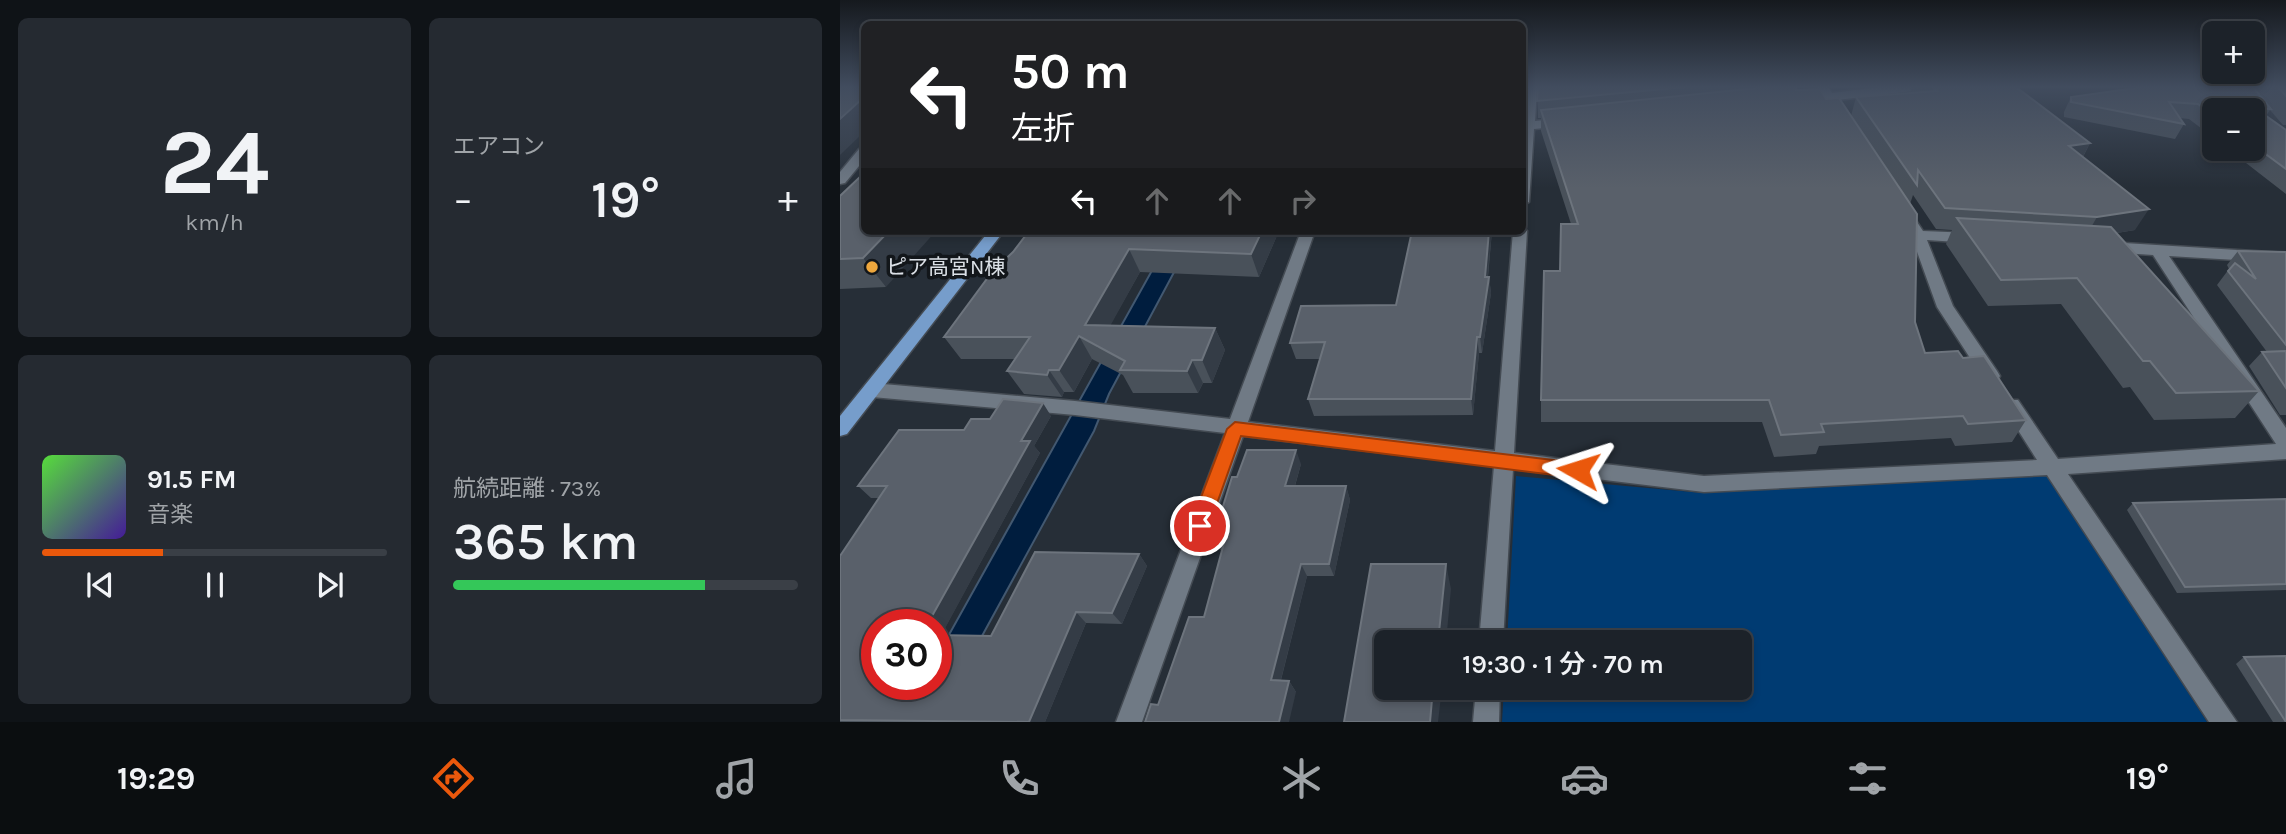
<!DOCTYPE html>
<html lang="ja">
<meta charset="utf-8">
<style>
body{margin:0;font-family:Karla,"Noto Sans JP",sans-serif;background:#252a31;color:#f1f3f6;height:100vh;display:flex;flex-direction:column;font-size:26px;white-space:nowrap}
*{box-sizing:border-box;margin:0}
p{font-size:23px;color:#a0a4a8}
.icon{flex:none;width:38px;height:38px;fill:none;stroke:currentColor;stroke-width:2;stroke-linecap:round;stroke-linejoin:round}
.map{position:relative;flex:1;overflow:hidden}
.sheet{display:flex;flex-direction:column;gap:18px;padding:18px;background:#0f1317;width:840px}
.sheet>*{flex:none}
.banner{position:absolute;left:21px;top:21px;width:665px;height:214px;border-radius:10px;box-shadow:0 4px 10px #0003,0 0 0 2px #3a3f46;background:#202124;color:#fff;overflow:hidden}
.buttons{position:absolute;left:1362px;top:21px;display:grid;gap:14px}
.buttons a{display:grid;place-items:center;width:63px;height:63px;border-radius:10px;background:#1c2229;box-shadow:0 4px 10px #0003,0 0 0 2px #3a3f46;font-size:35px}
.speed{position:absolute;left:21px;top:609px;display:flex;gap:14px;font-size:35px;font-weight:700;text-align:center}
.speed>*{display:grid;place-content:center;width:91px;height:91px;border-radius:50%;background:#1c2229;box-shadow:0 4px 10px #0003,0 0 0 2px #3a3f46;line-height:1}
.speed .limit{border:10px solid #d22;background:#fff;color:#111}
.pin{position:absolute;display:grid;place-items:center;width:60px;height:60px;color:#fff;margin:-30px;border:4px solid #fff;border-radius:50%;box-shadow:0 2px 7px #0007}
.me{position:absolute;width:77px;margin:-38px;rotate:276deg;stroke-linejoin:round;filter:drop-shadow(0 0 5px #0008)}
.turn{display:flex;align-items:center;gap:24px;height:147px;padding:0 35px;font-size:32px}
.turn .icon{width:91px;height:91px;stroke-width:2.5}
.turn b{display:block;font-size:49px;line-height:60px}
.lanes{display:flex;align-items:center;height:66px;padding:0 35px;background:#0003;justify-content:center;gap:35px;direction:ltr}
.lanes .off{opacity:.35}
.big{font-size:52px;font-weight:600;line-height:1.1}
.sheet .card{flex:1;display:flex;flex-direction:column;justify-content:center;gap:10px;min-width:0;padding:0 24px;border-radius:10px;background:#252a31}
.sheet .dial{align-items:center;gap:0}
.dial b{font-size:91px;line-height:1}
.song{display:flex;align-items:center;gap:21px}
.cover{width:84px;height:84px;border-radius:10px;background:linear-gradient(135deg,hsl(110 70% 55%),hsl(260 70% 35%))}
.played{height:7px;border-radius:4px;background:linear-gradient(90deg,#ea580c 35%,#3a3f46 35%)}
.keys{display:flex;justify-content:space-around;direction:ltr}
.heat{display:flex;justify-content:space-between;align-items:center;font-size:38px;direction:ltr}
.charge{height:10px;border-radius:5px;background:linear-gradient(90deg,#34c759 73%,#3a3f46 0)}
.sheet .tiles{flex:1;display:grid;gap:18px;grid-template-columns:repeat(2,1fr)}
.trip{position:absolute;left:534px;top:630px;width:378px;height:70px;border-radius:10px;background:#1c2229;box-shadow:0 4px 10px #0003,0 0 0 2px #3a3f46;font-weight:600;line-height:70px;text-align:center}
.tabs{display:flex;height:112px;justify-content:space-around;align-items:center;background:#0b0e10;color:#a0a4a8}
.tabs .icon{width:49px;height:49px}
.tabs .selected{color:#ea580c}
.tabs b{font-size:32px;color:#f1f3f6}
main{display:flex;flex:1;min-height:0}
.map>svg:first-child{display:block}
</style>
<main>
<section class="sheet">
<div class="tiles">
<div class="card dial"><b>24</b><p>km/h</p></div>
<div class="card"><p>エアコン</p>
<div class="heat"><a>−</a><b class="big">19°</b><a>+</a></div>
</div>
<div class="card">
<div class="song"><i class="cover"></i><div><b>91.5 FM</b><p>音楽</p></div></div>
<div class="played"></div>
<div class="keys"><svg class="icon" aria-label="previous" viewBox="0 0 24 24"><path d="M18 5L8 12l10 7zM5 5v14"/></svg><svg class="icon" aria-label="pause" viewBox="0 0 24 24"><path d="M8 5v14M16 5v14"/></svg><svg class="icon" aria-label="next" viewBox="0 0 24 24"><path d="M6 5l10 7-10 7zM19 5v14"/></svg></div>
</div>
<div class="card"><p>航続距離 · 73%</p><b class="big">365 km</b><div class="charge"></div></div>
</div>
</section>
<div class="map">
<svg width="1446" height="722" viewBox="0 0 1446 722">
<rect width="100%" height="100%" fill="#262e37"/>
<polygon fill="#003b72" points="1208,475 1367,722 662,722 664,688 900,688 900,642 667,642 676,476 863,493"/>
<polygon fill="#001d3e" stroke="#425870" stroke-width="2" points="334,231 356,231 269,394 254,431 95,722 62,722 96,684 96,658"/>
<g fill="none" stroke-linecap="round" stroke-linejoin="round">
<defs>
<g id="street">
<polygon points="685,87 697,87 695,121 725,118 731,122 725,126 694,129 689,202 682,206"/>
<polygon points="976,87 988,87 992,93 1040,87 1079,87 1073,91 997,100 1010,119 1004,123 1000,122 985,101 975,101 975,95 981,94"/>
<polygon points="24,148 24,160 5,183 0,184 0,172 19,149"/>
<polygon points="1064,209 1069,210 1083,231 1132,233 1139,238 1132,243 1087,240 1113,306 1157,371 1160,376 1157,381 1145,381 1097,307 1071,235 1057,213"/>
<polygon points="682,227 687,231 674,453 864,476 1197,460 1162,405 1164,400 1178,400 1218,459 1436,444 1313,255 1268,252 1260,247 1268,242 1446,253 1446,263 1329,256 1446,428 1446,459 1228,474 1397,722 1369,722 1207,475 864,492 673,469 663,642 639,642 654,466 403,436 302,722 276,722 385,433 235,415 32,397 26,395 23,390 26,385 32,383 235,401 390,419 461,231 475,231 408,422 655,451 673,231 682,231"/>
<polygon points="636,688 660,688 659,722 633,722"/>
</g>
<polygon id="primary" points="149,231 164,231 7,434 0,436 0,416"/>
</defs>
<use href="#street" stroke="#444b53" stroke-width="3"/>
<use href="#primary" stroke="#444b53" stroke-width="3"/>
<use href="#street" fill="#707a85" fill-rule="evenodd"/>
<use href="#primary" fill="#769dcb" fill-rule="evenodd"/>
</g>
<g fill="#49515a">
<polygon points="698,87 956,87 956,90 986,99 1011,116 1016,97 1070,93 1072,87 1176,87 1250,143 1243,157 1295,230 1277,233 1419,391 1395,418 1314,420 1290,387 1283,388 1221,304 1148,306 1106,244 1112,230 1096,229 1073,195 1070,204 1075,322 1085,353 1123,358 1186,420 1172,442 1115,446 1111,438 979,446 976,454 934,457 922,422 701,422 701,400 720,271 731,224 701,131 701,118 698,118"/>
<polygon points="1302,87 1446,87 1446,125 1443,125 1430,110 1426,116 1446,130 1446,194 1388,149 1412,149 1412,110 1374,110 1374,138 1349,119 1340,118 1344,124 1335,139 1224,117 1224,112 1231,97"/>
<polygon points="0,196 46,287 0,289"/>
<polygon points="189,231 439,231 419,277 300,272 270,325 375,328 385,350 372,383 363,383 358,393 293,393 283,375 252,359 234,392 224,392 222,397 184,394 167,371 175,359 121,359 104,337"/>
<polygon points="652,231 648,277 649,277 651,293 642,353 639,353 633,415 474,416 468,399 480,359 456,359 450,343 556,305"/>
<polygon points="1398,251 1446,252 1446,415 1440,415 1409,366 1422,352 1427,352 1377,285 1389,269 1387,265"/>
<polygon points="211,416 194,446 200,453 101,635 151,636 299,554 307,566 282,624 246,623 205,722 0,722 0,556 39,498 31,498 18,486 124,430 150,419"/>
<polygon points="461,464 455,486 506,486 510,500 494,576 467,576 441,680 449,681 456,692 318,705 364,617 382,552 373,539 397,477"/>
<polygon points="1446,499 1446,590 1337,593 1287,510 1293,503"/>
<polygon points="1404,657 1446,722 1433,722 1396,664"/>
</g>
<g fill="#343c46">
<polygon points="24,97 24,132 0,155 0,119"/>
<polygon points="1250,143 1239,164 1229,146"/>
<polygon points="1309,209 1295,230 1245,238 1257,217"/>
<polygon points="49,231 96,231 46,287 23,258"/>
<polygon points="422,231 439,231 419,277 411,254"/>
<polygon points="649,231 652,231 646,293 645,277"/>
<polygon points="289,249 300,272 258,348 245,325"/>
<polygon points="649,277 651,293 642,353 640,337"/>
<polygon points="375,328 385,350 372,383 362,360"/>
<polygon points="239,336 252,359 234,392 219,370"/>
<polygon points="637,337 639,353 633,415 631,399"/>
<polygon points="352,360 363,383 358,393 347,371"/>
<polygon points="209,370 224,392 222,397 207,375"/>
<polygon points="203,403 211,416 194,446 200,453 96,645 96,625 87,625 181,441"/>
<polygon points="456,450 461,464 451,499 445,486"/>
<polygon points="506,486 510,500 494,576 489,564"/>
<polygon points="299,554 307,566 282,624 272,613"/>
<polygon points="461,564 467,576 438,691 431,680"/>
<polygon points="606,564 611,589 606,642 598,642"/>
<polygon points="236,612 246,623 205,722 189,722"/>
<polygon points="449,681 456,692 449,722 439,722"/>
<polygon points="593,688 602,688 598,722 590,722"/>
</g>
<g fill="#59606a" stroke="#6d747d" stroke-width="2">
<polygon points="0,87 24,87 24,97 0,119"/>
<polygon points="698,87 845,87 697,101"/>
<polygon points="927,87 956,87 956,90 980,89 986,99 999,98 1077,214 1075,322 1085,353 1118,351 1123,358 1144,356 1186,420 1128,424 1123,416 981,424 984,432 941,435 929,400 701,400 704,271 720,271 721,224 738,224 701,110"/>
<polygon points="1092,87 1176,87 1250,143 1229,146 1309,209 1257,217 1105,208 1078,170 1077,185 1016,97 1097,91"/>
<polygon points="1302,87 1413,87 1431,109 1415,108 1446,130 1446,169 1412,144 1412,110 1374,110 1374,116 1358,104 1329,102 1344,124 1231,102 1231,97"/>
<polygon points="1438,87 1446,87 1446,96"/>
<polygon points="24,173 24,231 49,231 23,258 0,259 0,196"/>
<polygon points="1117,218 1271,227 1419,391 1336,393 1310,361 1303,361 1237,278 1161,280"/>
<polygon points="189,231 422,231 411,254 289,249 245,325 375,328 362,360 352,360 347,371 280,370 285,361 239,336 219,370 209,370 207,375 167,371 190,337 104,337 152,272 173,252"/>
<polygon points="572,231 649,231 645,277 649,277 640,337 637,337 631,399 468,399 485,342 450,343 461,306 556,305"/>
<polygon points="1398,251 1446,252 1446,345 1388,271 1395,263 1416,279"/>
<polygon points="1446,351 1446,388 1422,352"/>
<polygon points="163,399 203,403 181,441 190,441 87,625 37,625 37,684 96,684 96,635 151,636 195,552 299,554 272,613 236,612 189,722 0,720 0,556 47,486 18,486 59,430 124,430 131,419 150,419"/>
<polygon points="407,450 456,450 445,486 506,486 489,564 461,564 431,680 449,681 439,722 305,722 311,704 318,705 349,617 364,617 385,539 373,539 392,477 397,477"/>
<polygon points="1446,499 1446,584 1345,587 1293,503"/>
<polygon points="531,564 606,564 598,642 546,642 546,688 593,688 590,722 504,722"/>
<polygon points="1446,656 1446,722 1404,657"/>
</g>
<linearGradient id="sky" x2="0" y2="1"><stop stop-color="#15191e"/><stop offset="0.46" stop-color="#414c5e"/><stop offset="1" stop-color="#414c5e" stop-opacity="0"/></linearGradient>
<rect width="1446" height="188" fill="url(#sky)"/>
<polygon fill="#ea580c" stroke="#983908" stroke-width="2" points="395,422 738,463 747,470 738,478 401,436 369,526 367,532 353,532 350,526 387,429"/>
<circle fill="#eea73d" stroke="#12161a" stroke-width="2.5" cx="32" cy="267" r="7"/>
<g text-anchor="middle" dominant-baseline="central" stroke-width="7" stroke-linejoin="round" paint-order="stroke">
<g font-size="21" fill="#dbe0e6" stroke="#12161a" text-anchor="start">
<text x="46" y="267">ピア高宮N棟</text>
</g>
</g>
</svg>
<div class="buttons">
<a>+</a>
<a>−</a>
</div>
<div class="speed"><div class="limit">30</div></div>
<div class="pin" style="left:360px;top:526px;background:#d93025"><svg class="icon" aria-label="arrive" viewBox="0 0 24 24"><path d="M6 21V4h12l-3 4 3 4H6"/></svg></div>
<svg class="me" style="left:738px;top:470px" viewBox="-20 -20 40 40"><path d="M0-17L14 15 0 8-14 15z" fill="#ea580c" stroke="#fff" stroke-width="4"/></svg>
<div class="trip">19:30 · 1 分 · 70 m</div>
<div class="banner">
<div class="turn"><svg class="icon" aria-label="left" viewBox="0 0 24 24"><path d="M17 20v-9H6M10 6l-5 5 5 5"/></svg><div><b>50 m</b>左折</div></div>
<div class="lanes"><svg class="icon" aria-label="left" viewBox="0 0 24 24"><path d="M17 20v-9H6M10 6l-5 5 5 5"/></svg><svg class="icon off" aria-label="ahead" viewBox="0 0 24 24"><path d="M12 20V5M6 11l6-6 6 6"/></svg><svg class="icon off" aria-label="ahead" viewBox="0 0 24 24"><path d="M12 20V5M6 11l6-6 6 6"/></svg><svg class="icon off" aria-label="right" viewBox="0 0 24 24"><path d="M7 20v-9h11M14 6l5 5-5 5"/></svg></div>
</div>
</div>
</main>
<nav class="tabs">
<b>19:29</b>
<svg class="icon selected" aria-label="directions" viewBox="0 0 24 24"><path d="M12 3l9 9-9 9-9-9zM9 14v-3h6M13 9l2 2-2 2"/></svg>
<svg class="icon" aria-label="music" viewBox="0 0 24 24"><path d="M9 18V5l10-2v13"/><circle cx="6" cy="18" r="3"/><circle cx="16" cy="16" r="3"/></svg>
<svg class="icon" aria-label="phone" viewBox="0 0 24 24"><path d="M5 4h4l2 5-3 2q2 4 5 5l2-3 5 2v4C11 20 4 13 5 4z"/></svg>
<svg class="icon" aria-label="climate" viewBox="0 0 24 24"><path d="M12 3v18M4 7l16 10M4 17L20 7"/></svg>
<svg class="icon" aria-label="car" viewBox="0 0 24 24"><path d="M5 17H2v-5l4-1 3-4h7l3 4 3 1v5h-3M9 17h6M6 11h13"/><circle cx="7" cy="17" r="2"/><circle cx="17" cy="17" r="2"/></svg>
<svg class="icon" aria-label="filters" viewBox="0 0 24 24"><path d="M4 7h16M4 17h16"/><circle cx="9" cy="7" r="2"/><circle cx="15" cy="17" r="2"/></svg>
<b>19°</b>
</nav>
